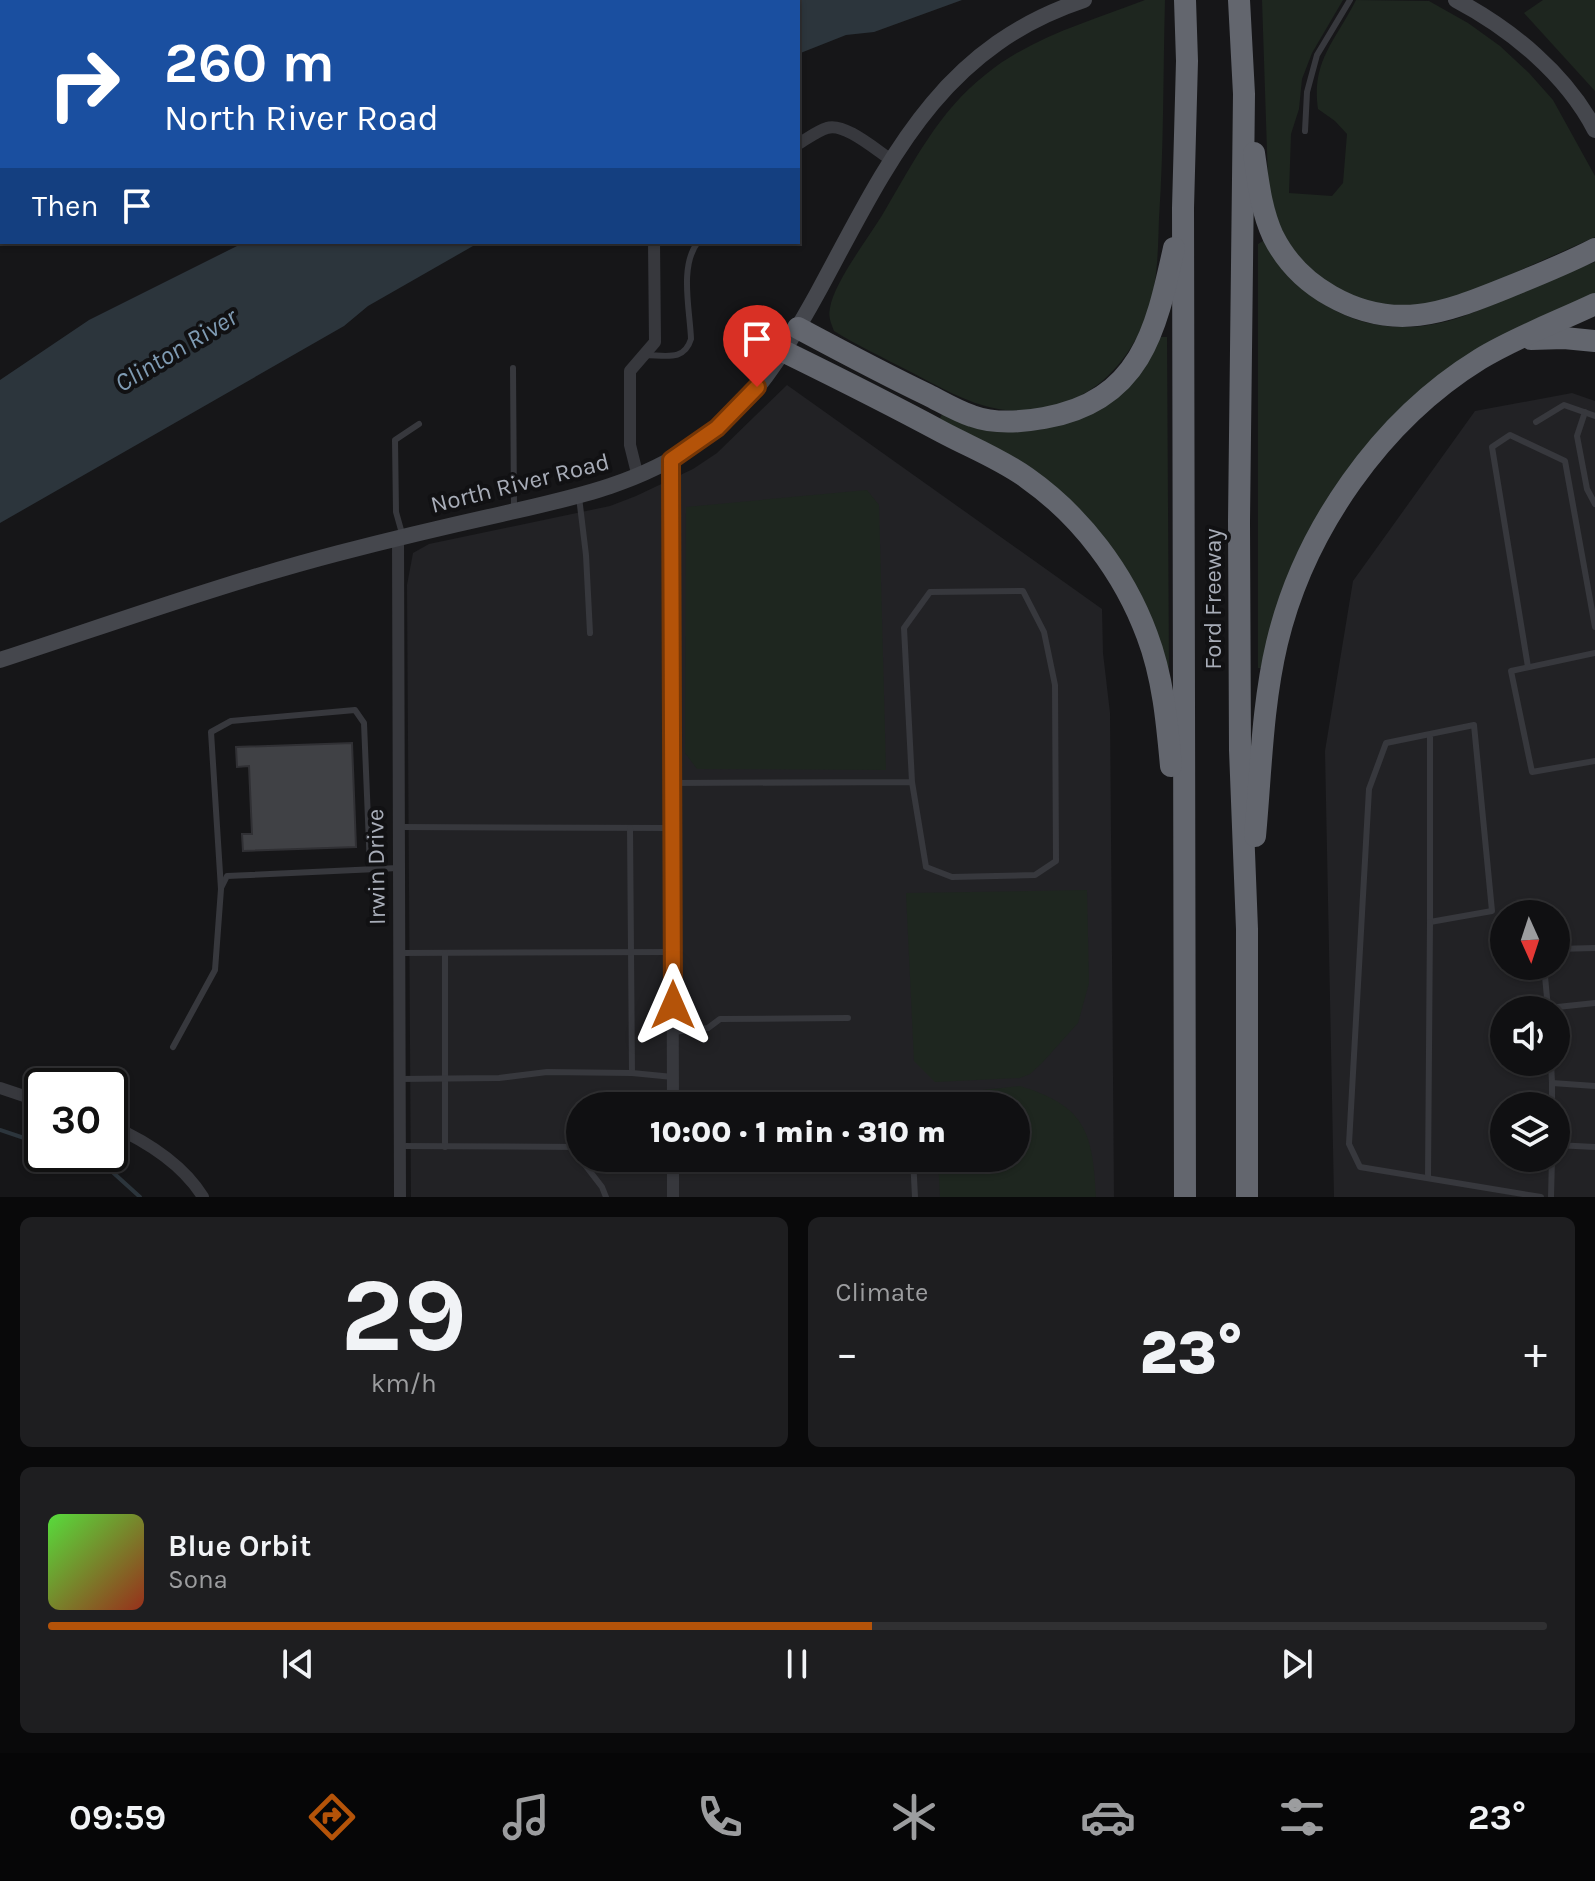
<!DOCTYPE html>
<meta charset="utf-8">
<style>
body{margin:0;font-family:Karla,sans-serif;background:#1e1e20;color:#f1f3f6;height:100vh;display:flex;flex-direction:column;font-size:30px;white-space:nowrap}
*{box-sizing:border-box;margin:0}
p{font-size:26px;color:#9c9d9f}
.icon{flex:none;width:44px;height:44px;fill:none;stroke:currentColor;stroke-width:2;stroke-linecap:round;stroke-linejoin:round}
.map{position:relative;height:1197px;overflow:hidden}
.details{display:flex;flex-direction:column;gap:20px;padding:20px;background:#09090a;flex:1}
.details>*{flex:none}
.top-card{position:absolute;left:0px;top:0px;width:800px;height:244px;box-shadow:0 2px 6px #0004,0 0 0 2px #303032;background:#1a4fa0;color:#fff;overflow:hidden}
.needle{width:52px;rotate:177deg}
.tools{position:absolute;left:1490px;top:900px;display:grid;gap:16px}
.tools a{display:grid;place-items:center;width:80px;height:80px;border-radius:50%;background:#101012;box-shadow:0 2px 6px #0004,0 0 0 2px #303032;font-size:40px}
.speed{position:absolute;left:24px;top:1068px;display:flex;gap:16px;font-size:40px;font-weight:700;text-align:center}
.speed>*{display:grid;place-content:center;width:104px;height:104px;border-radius:50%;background:#101012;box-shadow:0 2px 6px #0004,0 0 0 2px #303032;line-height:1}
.speed .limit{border:4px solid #111;border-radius:12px;background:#fff;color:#111}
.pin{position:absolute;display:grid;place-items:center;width:68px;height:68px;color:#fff;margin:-82px -34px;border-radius:50% 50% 50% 0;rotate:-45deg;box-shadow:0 0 8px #0007}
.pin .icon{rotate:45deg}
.me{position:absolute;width:88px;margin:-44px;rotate:0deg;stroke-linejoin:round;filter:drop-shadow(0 0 6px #0008)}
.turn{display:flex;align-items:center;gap:28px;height:168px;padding:0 32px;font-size:36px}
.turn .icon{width:104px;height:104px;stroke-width:2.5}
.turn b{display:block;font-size:56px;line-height:68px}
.then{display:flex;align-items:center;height:76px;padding:0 32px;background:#0003;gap:16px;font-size:30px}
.big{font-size:60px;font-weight:800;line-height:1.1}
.details .card{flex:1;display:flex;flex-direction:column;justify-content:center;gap:12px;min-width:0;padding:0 28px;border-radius:12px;background:#1e1e20}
.details .dial{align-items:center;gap:0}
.dial b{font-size:104px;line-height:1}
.song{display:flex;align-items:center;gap:24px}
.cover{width:96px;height:96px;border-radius:12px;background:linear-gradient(135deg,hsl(110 70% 55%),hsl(10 70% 35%))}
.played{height:8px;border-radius:4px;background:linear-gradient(90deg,#b45309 55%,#303032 55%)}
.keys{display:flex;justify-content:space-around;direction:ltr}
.heat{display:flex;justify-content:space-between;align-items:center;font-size:44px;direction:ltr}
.details .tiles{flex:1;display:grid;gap:20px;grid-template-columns:1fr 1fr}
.card:last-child{grid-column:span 2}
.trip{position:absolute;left:566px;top:1092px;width:464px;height:80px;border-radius:40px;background:#101012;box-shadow:0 2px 6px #0004,0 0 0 2px #303032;font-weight:800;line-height:80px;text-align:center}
.dock{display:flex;height:128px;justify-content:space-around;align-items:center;background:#060607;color:#9c9d9f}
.dock .icon{width:56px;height:56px}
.dock .on{color:#b45309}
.dock b{font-size:36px;color:#f1f3f6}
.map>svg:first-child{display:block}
</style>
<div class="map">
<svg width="1595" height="1197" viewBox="0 0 1595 1197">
<rect width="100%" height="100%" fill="#161618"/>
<g fill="#222225" fill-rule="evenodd">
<path d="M 787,385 L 1102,609 L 1103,653 L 1110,713 L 1114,1197 L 411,1197 L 407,585 L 413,553 L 429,544 L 610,506 L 636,496 L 693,469 L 717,453 ZM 580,1106 L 1016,1106 L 1016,1158 L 580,1158 Z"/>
<path d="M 1572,393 L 1595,401 L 1595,1197 L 1334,1197 L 1325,751 L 1353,581 L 1475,411 ZM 1504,914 L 1556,914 L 1556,966 L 1504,966 ZM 1504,1010 L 1556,1010 L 1556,1062 L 1504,1062 ZM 1504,1106 L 1556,1106 L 1556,1158 L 1504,1158 Z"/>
</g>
<g fill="#1e261f">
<path d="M 1145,0 L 1165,0 C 1163,73 1164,146 1159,218 C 1158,247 1158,280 1149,308 C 1128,375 1071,421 998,409 C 966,403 938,386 909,371 C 884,358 858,346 834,331 C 831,323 828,317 830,308 C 834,282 870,236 884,212 C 913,163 939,111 985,75 C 1031,37 1091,21 1145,0 Z"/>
<path d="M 1262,0 L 1343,0 L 1312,53 L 1302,79 L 1299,109 L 1291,134 L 1289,193 L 1332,196 L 1343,183 L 1347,134 L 1335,121 L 1318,109 C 1311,61 1336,40 1356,0 L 1429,1 L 1468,23 L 1500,46 L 1529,73 L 1553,100 L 1595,176 L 1595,237 L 1476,290 L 1442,302 L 1408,307 L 1369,302 L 1333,287 L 1301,261 L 1279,229 L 1268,181 Z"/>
<polygon points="1543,0 1595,0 1595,91 1524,13"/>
<path d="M 1263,241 C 1308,313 1380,346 1464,316 C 1508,300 1550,277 1595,262 L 1595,296 L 1376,434 L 1329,495 L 1299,550 L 1280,595 L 1261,668 L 1258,668 L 1258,244 Z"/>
<polygon points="1161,337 1167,337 1169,673 1120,564 939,421 942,414 1039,430 1072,421 1144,368"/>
<polygon points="867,490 879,505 886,770 697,769 685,753 686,507"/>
<polygon points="1087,890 1089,983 1078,1023 1042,1063 1030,1074 1020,1078 935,1082 914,1061 906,893"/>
<path d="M 1020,1086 C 1086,1106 1093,1133 1096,1197 L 940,1197 L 938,1158 L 1016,1158 L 1016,1106 L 937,1106 L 936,1095 Z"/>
</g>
<g fill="#2c353c">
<polygon points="652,0 962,0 874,32 846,35 798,54 798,2 649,2"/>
<polygon points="245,242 480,242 368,306 344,326 0,523 0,380 89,320"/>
</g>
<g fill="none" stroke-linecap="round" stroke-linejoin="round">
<g stroke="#2c353c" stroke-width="4">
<polyline points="0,1130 42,1144"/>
<polyline points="69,1154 108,1168 140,1197"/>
</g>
</g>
<polygon fill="#404145" stroke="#303034" stroke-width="2" points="352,743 356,847 243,851 242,834 252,834 249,766 237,767 236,747"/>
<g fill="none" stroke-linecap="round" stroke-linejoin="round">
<g stroke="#37383d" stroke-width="6">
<polyline points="1305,131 1307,92 1317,55 1350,0"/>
<path d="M 644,355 C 665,355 684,362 691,339 C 690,310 679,266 698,242"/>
<polyline points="513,368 514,508"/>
<polyline points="1585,412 1577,436 1587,489 1595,504"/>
<polyline points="1536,422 1564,405 1595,416"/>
<polyline points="579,497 586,555 590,633"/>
<polyline points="403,537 396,512 395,440 419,424"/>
<polyline points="1595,653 1511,671 1532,772 1595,761"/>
<polyline points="1528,667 1492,447 1510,435 1565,461 1595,627"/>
<polyline points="1430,735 1430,922 1492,911 1474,725 1386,743 1369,789 1349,1144 1360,1167 1541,1197"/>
<polyline points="672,783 912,782 926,867 952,877 1035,875 1056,861 1055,685 1044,632 1023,591 930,592 904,628 912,782"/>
<polyline points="400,827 672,828"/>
<polyline points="630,828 632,1073"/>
<polyline points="221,888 227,876 398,868"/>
<polyline points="1556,949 1595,948"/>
<polyline points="400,953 673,952"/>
<polyline points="445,953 445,1147"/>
<polyline points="1544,966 1548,1008 1595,1003"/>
<polyline points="673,1032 708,1028 720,1019 848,1018"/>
<polyline points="173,1047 215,970 221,889 211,732 231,721 355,710 364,723 370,868"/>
<polyline points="1551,1062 1552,1083"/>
<polyline points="399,1079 499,1078 547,1072 632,1073 673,1077"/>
<polyline points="1552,1106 1552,1083 1595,1086"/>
<polyline points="1556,1145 1595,1147"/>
<polyline points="400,1146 580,1147"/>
<polyline points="572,1148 602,1187 606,1197"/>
<polyline points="724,1158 736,1166 786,1167"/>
<polyline points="913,1158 915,1197"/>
<polyline points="1428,1178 1430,922"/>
<polyline points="1551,1197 1552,1158"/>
</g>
<g stroke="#37383d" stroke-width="12">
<polyline points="152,2 152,0"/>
<path d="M 798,144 C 807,139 817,131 827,128 C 844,122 876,150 890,159"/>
<polyline points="671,460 673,1106"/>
<polyline points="638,477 630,445 630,371 655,342 654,242"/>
<polyline points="398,538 400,1197"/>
<polyline points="0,1088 42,1102"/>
<path d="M 110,1125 C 146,1141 182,1163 203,1197"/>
<polyline points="673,1158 673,1197"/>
</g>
<g stroke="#45474d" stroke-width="16">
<path d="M 1456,0 C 1511,29 1566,74 1595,130"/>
<path d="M 0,660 C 113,623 224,583 339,553 C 393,539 448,526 502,514 C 571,498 637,485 696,444 C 753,405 785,352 817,294 C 886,167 936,49 1084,0"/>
</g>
<g stroke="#63666e" stroke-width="22">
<polyline points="1185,0 1187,61 1183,208 1185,1197"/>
<polyline points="1239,0 1244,94 1239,521 1240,750 1247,929 1247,1197"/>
<path d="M 1254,153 C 1258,181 1261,210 1273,236 C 1286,262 1306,282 1331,296 C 1394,332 1444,313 1506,288 C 1536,276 1566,264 1595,249"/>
<path d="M 798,328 C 841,351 884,374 928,395 C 942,402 957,411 972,416 C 994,424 1022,422 1044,418 C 1141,401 1156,330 1174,248"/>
<polyline points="1531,339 1564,338 1595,341"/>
<path d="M 785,352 C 838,378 890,404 942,432 C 970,447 1001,459 1027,478 C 1081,516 1124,573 1147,635 C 1163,677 1167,722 1171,766"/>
<path d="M 1255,836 C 1261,772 1262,706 1277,643 C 1304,530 1381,420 1480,359 C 1516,337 1557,322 1595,304"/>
</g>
</g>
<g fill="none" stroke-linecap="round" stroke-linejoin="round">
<defs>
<polyline id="route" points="673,1005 671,460 717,428 757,387"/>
</defs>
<use href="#route" stroke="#753606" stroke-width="20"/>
<use href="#route" stroke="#b45309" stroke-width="14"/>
</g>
<g text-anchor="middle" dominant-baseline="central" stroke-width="8" stroke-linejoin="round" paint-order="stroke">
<g font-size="24" fill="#a8adb8" stroke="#111113">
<text transform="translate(520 483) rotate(-14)">North River Road</text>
<text transform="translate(1213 599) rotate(-90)">Ford Freeway</text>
<text transform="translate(376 867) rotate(-91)">Irwin Drive</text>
</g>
<g font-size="26" font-style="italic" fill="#7f9bb3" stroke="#111113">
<text transform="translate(176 350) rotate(-31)">Clinton River</text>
</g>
</g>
</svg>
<div class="tools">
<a><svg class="needle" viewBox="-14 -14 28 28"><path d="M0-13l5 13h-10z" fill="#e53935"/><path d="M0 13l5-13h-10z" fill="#9c9d9f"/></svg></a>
<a><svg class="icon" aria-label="sound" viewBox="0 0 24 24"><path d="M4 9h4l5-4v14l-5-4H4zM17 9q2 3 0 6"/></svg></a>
<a><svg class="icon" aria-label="layers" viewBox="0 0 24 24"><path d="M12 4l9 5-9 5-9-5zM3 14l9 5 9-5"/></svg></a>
</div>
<div class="speed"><div class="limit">30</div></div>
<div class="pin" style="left:757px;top:387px;background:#d93025"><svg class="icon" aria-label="arrive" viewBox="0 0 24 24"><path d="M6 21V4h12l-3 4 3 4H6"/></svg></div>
<svg class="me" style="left:673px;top:1005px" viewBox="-20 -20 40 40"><path d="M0-17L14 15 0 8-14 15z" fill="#b45309" stroke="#fff" stroke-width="4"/></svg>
<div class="trip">10:00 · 1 min · 310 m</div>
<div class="top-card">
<div class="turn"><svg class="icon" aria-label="right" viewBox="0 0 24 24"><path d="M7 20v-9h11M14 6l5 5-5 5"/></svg><div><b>260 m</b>North River Road</div></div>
<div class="then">Then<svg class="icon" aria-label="arrive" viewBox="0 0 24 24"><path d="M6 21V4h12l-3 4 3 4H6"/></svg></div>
</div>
</div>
<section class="details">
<div class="tiles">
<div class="card dial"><b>29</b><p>km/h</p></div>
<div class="card"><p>Climate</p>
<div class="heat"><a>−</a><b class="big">23°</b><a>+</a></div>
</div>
<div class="card">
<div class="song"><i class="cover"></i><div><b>Blue Orbit</b><p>Sona</p></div></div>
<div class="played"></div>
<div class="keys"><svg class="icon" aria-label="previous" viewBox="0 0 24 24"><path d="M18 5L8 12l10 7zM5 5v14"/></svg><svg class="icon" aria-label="pause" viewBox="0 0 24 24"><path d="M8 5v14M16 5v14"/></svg><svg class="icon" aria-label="next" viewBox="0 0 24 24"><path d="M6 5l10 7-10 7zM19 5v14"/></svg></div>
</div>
</div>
</section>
<nav class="dock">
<b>09:59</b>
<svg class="icon on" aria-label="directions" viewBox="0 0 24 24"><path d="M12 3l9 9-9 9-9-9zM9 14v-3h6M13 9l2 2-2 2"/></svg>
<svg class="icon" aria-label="music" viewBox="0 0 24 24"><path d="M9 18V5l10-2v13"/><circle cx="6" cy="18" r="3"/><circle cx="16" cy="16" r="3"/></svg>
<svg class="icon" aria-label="phone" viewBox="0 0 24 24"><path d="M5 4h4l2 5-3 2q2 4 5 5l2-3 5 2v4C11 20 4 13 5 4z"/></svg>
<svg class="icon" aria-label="climate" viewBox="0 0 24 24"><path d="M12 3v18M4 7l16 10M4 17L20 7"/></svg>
<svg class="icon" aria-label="car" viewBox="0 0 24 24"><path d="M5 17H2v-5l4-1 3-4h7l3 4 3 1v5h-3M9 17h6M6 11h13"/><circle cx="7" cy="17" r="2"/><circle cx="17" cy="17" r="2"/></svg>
<svg class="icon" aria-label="filters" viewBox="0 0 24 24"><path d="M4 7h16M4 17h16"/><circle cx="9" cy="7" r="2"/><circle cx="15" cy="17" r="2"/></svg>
<b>23°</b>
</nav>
